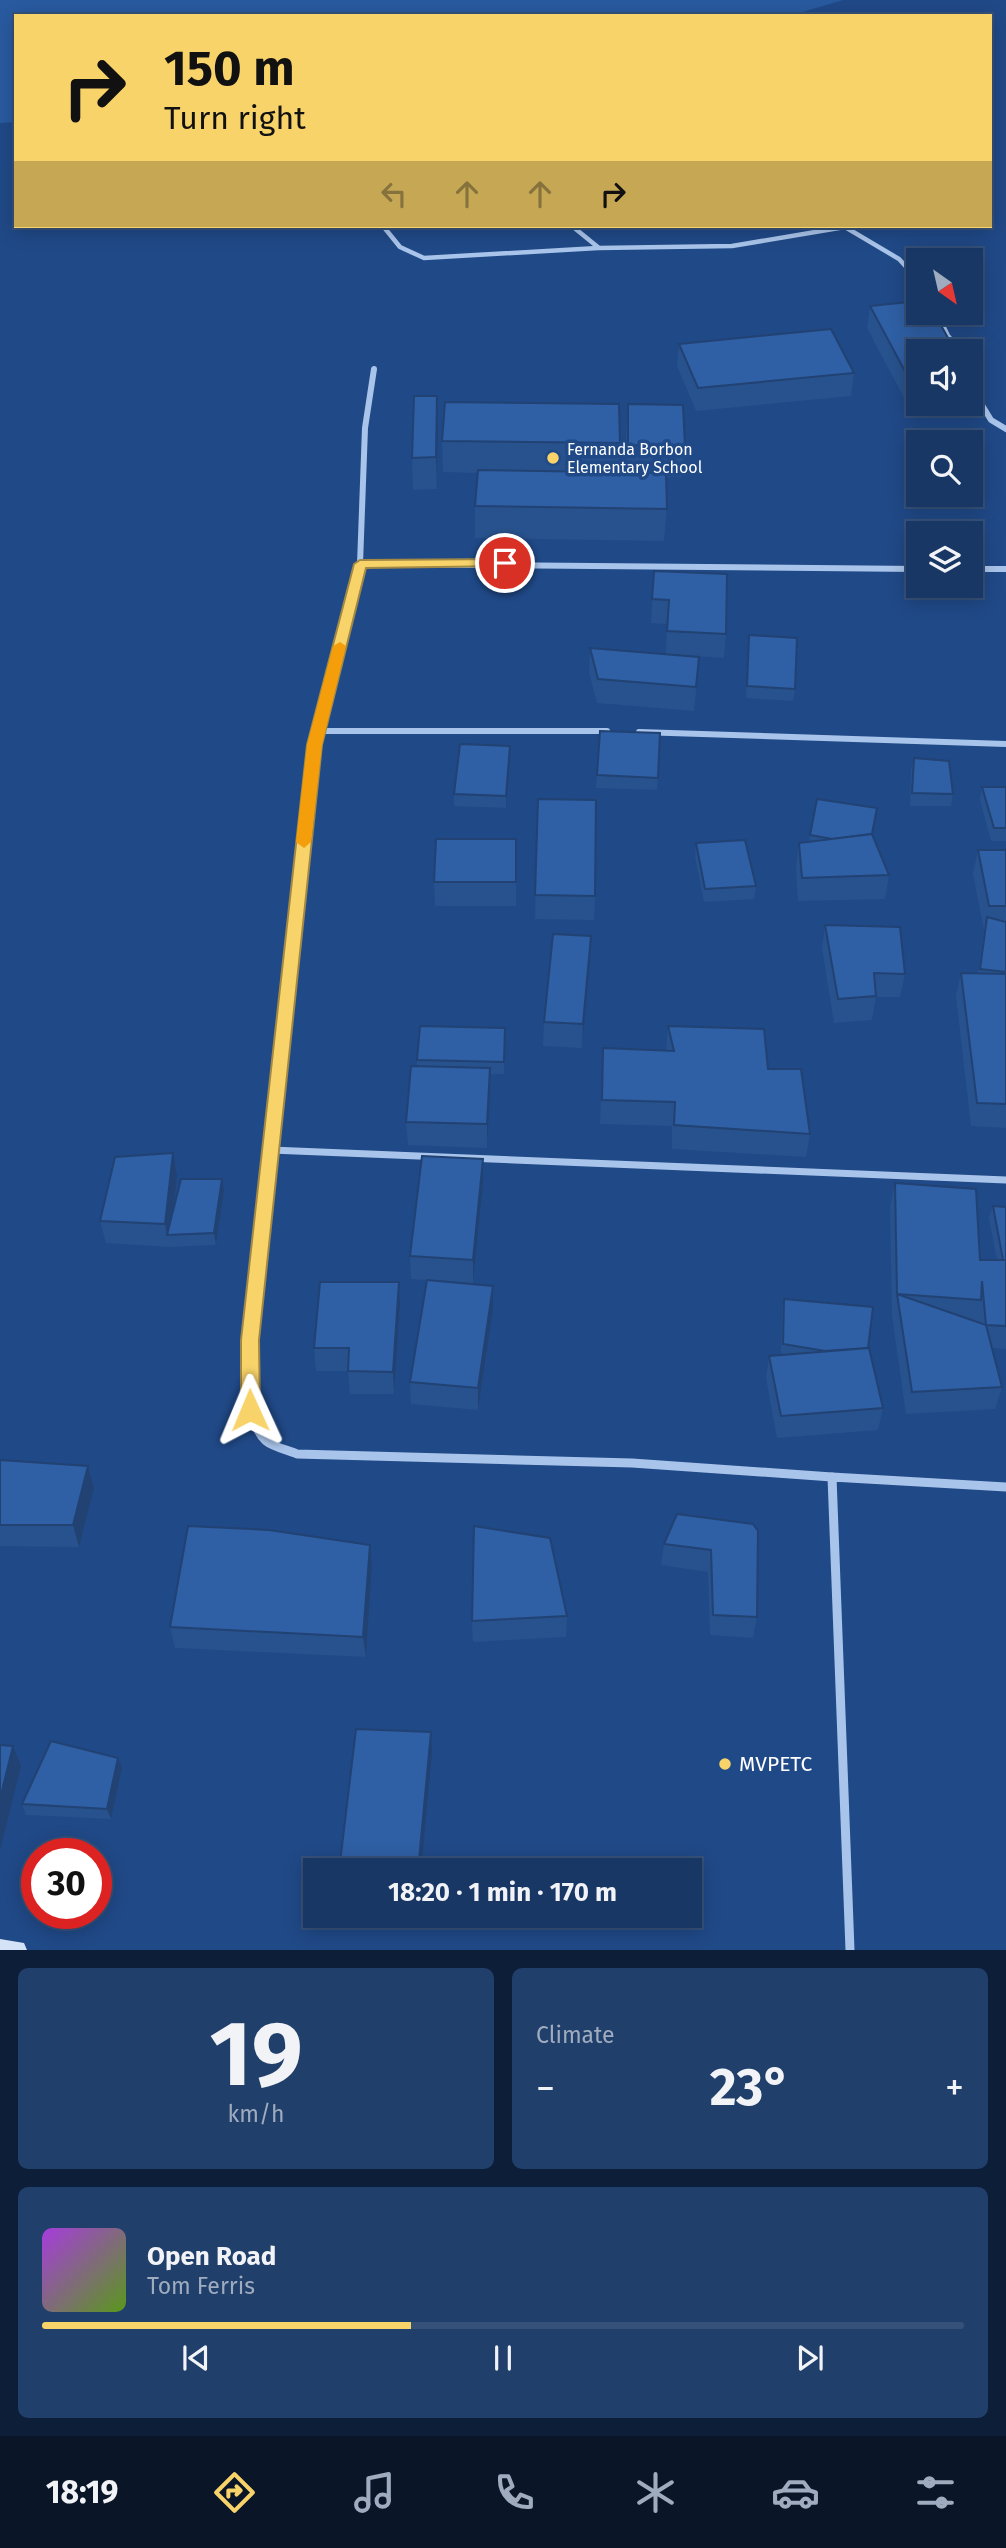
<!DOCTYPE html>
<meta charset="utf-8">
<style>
body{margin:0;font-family:"Fira Sans",sans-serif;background:#213f6b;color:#f1f3f6;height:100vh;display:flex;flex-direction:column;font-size:26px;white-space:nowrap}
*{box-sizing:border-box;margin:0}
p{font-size:23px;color:#9facbf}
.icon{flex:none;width:38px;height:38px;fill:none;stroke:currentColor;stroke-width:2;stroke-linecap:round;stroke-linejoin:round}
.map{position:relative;height:1950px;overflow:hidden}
.panel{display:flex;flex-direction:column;gap:18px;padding:18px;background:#0d1e38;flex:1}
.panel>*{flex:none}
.top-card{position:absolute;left:14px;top:14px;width:978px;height:214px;border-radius:0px;box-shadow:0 4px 18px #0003,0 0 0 2px #365179;background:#f8d36a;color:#111;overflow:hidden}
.needle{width:46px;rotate:146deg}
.buttons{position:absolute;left:906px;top:248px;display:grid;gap:14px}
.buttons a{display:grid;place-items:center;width:77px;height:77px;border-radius:0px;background:#183765;box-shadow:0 4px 18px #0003,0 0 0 2px #365179;font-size:35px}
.speed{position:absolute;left:21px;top:1838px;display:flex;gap:14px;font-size:35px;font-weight:700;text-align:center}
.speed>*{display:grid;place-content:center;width:91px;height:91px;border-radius:50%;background:#183765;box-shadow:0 4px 18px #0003,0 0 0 2px #365179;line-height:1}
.speed .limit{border:10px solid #d22;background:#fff;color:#111}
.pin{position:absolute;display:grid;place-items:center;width:60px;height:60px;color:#fff;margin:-30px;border:4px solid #fff;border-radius:50%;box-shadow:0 2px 7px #0007}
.me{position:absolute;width:77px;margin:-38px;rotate:359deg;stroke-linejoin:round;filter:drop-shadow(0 0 5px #0008)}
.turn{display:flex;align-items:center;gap:24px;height:147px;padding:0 35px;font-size:32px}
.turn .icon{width:91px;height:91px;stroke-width:2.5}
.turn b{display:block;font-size:49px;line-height:60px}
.lanes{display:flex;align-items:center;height:66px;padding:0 35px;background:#0003;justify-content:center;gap:35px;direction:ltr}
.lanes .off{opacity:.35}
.big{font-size:52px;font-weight:700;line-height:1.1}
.panel .tile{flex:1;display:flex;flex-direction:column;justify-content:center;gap:10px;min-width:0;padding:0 24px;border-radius:10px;background:#213f6b}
.panel .dial{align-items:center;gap:0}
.dial b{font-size:91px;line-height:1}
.song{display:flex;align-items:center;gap:21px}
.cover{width:84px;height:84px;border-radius:10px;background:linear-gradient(135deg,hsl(280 70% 55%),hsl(90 70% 35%))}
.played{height:7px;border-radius:4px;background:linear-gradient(90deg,#f8d36a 40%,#365179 40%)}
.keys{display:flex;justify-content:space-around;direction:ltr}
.heat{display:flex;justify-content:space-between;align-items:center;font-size:38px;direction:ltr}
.panel .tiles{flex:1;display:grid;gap:18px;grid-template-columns:1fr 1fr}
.tile:last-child{grid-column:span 2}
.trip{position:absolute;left:303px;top:1858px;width:399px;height:70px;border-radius:0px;background:#183765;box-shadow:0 4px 18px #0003,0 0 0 2px #365179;font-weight:700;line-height:70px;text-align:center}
.tab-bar{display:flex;height:112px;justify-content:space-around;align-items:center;background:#0a1628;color:#9facbf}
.tab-bar .icon{width:49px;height:49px}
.tab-bar .current{color:#f8d36a}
.tab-bar b{font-size:32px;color:#f1f3f6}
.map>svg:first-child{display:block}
</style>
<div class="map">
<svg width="1006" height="1950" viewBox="0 0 1006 1950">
<rect width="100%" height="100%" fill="#204987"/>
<polygon fill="#295a9f" points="0,0 843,0 789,16 16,16 16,122 0,123"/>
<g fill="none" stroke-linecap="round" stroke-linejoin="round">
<g stroke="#a9c4ea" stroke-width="4.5">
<polyline points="383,226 400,247 424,258 598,248"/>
<polyline points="572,226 599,248 732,246 845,227 899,259 919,281"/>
<polyline points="937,313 950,340"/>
</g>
<g stroke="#a9c4ea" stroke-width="6">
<polyline points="949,338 955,352"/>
<polyline points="971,387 991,420 1006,429"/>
<polyline points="360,564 365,428 374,369"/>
<polyline points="971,569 1006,569"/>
<polyline points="317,731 607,731"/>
<polyline points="639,732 1006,744"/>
<polyline points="312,763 360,564 919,569"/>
</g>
<g stroke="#a9c4ea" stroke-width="7">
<polyline points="271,1150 1006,1180"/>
<polyline points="255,1292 312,762"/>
</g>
<g stroke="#a9c4ea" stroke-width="9">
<path d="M 255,1290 C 252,1324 238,1416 266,1441 C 273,1447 288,1450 297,1454 L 632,1463 L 832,1477"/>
<polyline points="850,1950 832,1477 1006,1487"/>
</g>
<polygon fill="#d5e3f8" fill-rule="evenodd" points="0,1939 24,1943 27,1950 0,1950"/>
</g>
<g fill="#28528d">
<polygon points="870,306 919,352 919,404 969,405 911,411 867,328"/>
<polygon points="679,344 854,373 851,396 696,411 677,366"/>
<polygon points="437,396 438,428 437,489 413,490 412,458"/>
<polygon points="628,404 685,446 682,477 666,477 667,509 664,541 475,538 475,506 477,473 443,472 442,441 620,443 618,472 626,472 626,436"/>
<polygon points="654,571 726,634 724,658 679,655 697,681 694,711 597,703 589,672 590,648 666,654 667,624 651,623"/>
<polygon points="749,635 795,689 793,701 746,698"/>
<polygon points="600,731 660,733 657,790 596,788"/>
<polygon points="510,746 506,808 454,806 454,794"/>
<polygon points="914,758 953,794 951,806 910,806 911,770"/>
<polygon points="982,787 1006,787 1006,841 991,841 980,800"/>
<polygon points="538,799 595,896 594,920 535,919"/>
<polygon points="810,835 872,835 889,875 885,899 798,901 796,867 799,843 809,842"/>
<polygon points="516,839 516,906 435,906 434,882"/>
<polygon points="696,843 756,886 754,899 704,902 695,856"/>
<polygon points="978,850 1006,850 1006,1128 971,1126 956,996 961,973 978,973 984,930 973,874"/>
<polygon points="825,925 905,974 900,997 876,997 872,1020 834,1023 822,948"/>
<polygon points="591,936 582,1048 543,1046 544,1022"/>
<polygon points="668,1026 768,1069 810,1134 806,1157 672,1149 672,1126 600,1124 603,1048 666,1051"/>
<polygon points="505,1028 504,1074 490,1074 490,1092 487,1148 408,1145 406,1122 417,1066 417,1060"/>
<polygon points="483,1159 483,1183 473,1283 430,1280 493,1286 493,1309 478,1410 411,1404 410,1382 427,1280 411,1279 410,1256"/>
<polygon points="177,1176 174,1208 224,1191 216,1245 169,1247 106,1243 100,1221"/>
<polygon points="895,1183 980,1260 997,1260 989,1218 993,1206 1006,1207 1006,1349 992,1348 1002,1387 995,1409 906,1414 892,1316 890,1206"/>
<polygon points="399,1282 400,1305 394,1394 350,1394 348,1371 316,1371 314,1348"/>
<polygon points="784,1299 868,1348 883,1408 878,1430 777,1438 766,1378 769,1356 781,1355 782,1311"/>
<polygon points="0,1460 88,1466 94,1488 79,1547 0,1546"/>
<polygon points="753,1524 757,1617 753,1638 710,1635 708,1572 661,1565 664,1544"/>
<polygon points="370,1545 372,1566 366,1657 175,1648 170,1627"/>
<polygon points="567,1616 566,1637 473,1642 472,1621"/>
<polygon points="122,1768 111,1819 26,1815 22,1804"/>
<polygon points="337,1916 417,1916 417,1926 338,1921"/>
</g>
<g fill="#214273">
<polygon points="437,396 438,428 437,489 436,457"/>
<polygon points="510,746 510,759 506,808 506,796"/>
<polygon points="591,936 590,959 582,1048 583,1024"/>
<polygon points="490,1068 490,1092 487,1148 487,1124"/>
<polygon points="173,1153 177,1176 171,1235 167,1235 165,1224"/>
<polygon points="483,1159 483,1183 473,1283 473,1260"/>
<polygon points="222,1179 224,1191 216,1245 214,1233"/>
<polygon points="399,1282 400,1305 394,1394 393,1372"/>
<polygon points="493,1286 493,1309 478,1410 478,1388"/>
<polygon points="88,1466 94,1488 79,1547 73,1525"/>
<polygon points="370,1545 372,1566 366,1657 363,1637"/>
<polygon points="431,1732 432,1752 421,1871 418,1871"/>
<polygon points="13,1746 21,1766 0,1850 0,1799"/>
<polygon points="118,1758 122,1768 111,1819 107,1809"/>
</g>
<g fill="#2f5fa4" stroke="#214273" stroke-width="2">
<polygon points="919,301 919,313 934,313 956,352 919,352 919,387 914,388 870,306"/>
<polygon points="831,329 854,373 698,388 679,344"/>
<polygon points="414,396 437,396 436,457 412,458"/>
<polygon points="445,402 619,404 620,443 442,441"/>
<polygon points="628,404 683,405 685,446 628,445"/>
<polygon points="478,470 666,473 667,509 475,506"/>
<polygon points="654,571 727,574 726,634 667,631 669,600 652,599"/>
<polygon points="749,635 797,638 795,689 747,686"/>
<polygon points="590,648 699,657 696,687 598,679"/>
<polygon points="600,731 660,733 658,778 597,775"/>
<polygon points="460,744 510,746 506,796 454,794"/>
<polygon points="914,758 949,761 953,794 912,793"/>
<polygon points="982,787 1006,787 1006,828 994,828"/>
<polygon points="538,799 596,800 595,896 535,895"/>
<polygon points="817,799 877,808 872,834 832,839 810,835"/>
<polygon points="872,834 889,875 802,878 799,843"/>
<polygon points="436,839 516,839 516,882 434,882"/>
<polygon points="745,840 756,886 705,889 696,843"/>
<polygon points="978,850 1006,850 1006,906 989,906"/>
<polygon points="987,917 1006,922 1006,972 980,969"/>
<polygon points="825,925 900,927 905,974 874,973 876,996 838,999"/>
<polygon points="553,934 591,936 583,1024 544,1022"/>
<polygon points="961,973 1006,974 1006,1104 977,1103"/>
<polygon points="420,1026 505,1028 504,1062 417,1060"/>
<polygon points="668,1026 764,1029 768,1069 801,1069 810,1134 674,1125 675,1102 602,1100 603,1048 674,1051"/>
<polygon points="411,1066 490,1068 487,1124 406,1122"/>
<polygon points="173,1153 165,1224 100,1221 115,1157"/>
<polygon points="422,1156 483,1159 473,1260 410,1256"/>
<polygon points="181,1179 222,1179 214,1233 167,1235"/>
<polygon points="895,1183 976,1189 980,1260 1006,1260 1006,1326 986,1325 982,1281 981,1300 897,1294"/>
<polygon points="993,1206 1006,1207 1006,1260 1003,1260"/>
<polygon points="427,1280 493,1286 478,1388 410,1382"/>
<polygon points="320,1282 399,1282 393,1372 348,1371 349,1348 314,1348"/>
<polygon points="897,1294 986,1325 1002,1387 912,1392"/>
<polygon points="784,1299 873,1307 868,1348 825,1351 783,1344"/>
<polygon points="869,1348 883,1408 781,1416 769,1356"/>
<polygon points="0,1460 88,1466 73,1525 0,1525"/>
<polygon points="677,1514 753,1524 758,1531 757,1617 713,1615 711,1550 664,1544"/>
<polygon points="188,1526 269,1530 370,1545 363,1637 170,1627"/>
<polygon points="474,1526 550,1538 567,1616 472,1621"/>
<polygon points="356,1729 431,1732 418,1871 339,1871"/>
<polygon points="51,1741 118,1758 107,1809 22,1804"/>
<polygon points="0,1745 13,1746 0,1799"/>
</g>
<polygon fill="#f8d36a" stroke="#a18945" stroke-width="2" points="505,559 511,563 509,566 366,568 322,745 259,1340 260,1410 257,1416 244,1416 241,1410 241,1340 307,745 354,564 360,560"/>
<polygon fill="#f59e0b" points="340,642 346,646 322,745 311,842 304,848 296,842 307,745 333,646"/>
<g fill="#f8d36a" stroke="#204987" stroke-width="2.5">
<circle cx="553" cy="458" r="7"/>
<circle cx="725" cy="1764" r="7"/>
</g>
<g text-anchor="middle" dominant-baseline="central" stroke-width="7" stroke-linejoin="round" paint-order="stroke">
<g font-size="16" fill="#fff" stroke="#204987" text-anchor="start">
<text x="567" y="449">Fernanda Borbon<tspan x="567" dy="18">Elementary School</tspan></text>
</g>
<g font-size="21" fill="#fff" stroke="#204987" text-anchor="start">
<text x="739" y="1764">MVPETC</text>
</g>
</g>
</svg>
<div class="buttons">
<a><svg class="needle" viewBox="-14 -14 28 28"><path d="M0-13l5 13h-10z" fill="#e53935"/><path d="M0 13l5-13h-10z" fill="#9facbf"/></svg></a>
<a><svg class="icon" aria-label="sound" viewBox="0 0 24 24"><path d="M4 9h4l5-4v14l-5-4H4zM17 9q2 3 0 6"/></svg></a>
<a><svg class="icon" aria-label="search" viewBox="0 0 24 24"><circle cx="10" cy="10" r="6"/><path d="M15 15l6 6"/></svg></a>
<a><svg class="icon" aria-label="layers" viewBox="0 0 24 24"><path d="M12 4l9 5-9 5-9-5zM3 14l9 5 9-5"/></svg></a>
</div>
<div class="speed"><div class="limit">30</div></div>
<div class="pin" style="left:505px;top:563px;background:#d93025"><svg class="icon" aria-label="arrive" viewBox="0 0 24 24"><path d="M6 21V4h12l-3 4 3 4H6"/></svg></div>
<svg class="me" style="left:250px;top:1410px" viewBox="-20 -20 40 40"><path d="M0-17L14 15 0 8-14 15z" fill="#f8d36a" stroke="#fff" stroke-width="4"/></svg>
<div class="trip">18:20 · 1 min · 170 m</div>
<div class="top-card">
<div class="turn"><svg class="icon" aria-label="right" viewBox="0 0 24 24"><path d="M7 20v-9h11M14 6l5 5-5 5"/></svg><div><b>150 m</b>Turn right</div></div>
<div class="lanes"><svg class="icon off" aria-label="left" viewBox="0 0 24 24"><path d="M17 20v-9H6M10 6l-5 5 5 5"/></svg><svg class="icon off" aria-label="ahead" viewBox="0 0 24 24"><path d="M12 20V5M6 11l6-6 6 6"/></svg><svg class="icon off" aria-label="ahead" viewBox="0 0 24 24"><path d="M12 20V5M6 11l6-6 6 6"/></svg><svg class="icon" aria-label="right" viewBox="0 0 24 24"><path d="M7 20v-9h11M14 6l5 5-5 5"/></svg></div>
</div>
</div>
<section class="panel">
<div class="tiles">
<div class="tile dial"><b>19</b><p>km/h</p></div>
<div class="tile"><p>Climate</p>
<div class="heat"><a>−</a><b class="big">23°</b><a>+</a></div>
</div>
<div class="tile">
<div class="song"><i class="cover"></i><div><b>Open Road</b><p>Tom Ferris</p></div></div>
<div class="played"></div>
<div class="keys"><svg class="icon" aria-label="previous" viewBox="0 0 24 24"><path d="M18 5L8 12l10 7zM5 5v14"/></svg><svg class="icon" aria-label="pause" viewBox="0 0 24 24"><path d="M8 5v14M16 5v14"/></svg><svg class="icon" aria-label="next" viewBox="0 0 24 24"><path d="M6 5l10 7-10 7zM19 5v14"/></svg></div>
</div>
</div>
</section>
<nav class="tab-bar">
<b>18:19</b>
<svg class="icon current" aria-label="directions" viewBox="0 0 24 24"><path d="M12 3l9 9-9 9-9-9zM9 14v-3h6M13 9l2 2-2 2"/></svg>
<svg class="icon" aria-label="music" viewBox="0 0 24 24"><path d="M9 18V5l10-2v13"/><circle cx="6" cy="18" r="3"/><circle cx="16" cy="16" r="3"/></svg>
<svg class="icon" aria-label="phone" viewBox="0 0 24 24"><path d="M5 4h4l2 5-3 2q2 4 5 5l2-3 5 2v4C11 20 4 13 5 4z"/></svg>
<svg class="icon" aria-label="climate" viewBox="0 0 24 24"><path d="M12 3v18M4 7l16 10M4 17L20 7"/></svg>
<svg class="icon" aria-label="car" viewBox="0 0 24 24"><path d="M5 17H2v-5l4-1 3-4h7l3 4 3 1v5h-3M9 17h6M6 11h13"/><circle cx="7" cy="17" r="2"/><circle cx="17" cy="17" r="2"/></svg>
<svg class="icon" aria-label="filters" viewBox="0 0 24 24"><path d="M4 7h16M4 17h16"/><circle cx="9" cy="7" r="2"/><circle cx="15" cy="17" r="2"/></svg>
</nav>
